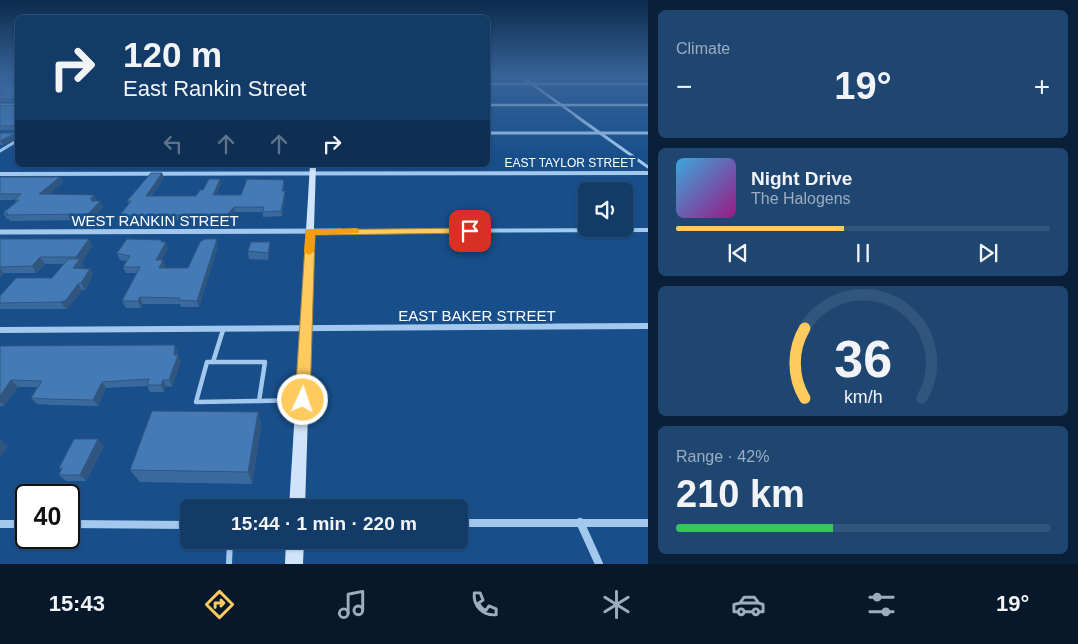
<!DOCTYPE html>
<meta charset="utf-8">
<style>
body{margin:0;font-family:Arial,sans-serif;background:#1f4671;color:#f1f3f6;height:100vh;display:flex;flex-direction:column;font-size:19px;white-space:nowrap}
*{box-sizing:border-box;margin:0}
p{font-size:16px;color:#9cadc0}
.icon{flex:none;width:28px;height:28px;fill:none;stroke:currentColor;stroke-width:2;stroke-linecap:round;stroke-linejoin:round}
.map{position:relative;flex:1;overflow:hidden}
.side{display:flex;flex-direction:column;gap:10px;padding:10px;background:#0a2039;width:430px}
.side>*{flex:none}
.hud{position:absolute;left:15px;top:15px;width:475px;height:152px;border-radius:8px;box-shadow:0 1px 4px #0004,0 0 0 1px #31557c;background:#123b68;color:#f1f3f6;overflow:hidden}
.fabs{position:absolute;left:578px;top:182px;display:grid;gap:10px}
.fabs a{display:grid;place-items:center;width:55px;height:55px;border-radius:8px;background:#123b68;box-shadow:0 1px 4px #0004,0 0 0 1px #31557c;font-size:25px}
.speed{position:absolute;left:15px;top:484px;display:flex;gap:10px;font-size:25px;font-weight:700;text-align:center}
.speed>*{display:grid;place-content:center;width:65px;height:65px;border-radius:50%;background:#123b68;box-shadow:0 1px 4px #0004,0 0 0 1px #31557c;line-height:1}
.speed .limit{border:2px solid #111;border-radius:8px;background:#fff;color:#111}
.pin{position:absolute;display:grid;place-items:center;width:42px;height:42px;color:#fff;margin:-21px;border-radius:10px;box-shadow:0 2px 8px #0006}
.me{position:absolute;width:55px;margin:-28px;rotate:3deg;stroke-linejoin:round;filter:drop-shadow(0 0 4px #0008)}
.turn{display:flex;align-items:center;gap:18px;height:105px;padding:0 25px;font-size:22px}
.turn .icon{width:65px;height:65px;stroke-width:2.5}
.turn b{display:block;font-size:35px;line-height:42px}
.lanes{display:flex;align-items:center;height:48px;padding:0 25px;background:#0003;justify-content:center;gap:25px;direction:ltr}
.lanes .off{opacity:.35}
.big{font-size:38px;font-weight:700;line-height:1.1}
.side .card{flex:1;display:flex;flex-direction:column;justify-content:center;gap:8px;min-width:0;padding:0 18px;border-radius:8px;background:#1f4671}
.side .dial{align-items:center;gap:0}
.dial svg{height:130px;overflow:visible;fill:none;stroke:#31557c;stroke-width:7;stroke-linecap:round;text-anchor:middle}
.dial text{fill:#f1f3f6;stroke:none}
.song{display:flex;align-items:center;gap:15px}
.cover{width:60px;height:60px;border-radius:8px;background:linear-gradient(135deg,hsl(200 70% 55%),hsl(310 70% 35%))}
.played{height:5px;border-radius:2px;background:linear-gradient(90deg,#ffcb5f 45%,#31557c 45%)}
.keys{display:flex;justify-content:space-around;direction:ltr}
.heat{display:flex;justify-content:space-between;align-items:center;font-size:28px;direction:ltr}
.charge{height:8px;border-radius:4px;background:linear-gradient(90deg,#34c759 42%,#31557c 0)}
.trip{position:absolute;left:180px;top:499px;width:288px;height:50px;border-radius:8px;background:#123b68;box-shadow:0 1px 4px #0004,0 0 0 1px #31557c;font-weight:700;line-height:50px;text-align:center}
.menu{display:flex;height:80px;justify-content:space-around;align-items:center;background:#07182a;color:#9cadc0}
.menu .icon{width:35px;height:35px}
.menu .current{color:#ffcb5f}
.menu b{font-size:22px;color:#f1f3f6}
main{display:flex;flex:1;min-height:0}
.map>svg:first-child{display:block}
</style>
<main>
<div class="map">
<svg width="648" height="564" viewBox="0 0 648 564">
<rect width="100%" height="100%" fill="#184f8b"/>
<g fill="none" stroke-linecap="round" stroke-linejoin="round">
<g stroke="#a2c8ee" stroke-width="4.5">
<polygon points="207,362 265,362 259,401 196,402"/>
<polyline points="213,362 223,330"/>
<polyline points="259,401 300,400"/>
</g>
<polyline stroke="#a2c8ee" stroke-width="6" points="229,564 230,540"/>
<g stroke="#a2c8ee" stroke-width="2.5">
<polyline points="522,77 578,117"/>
<polyline points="488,84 648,84"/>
<polyline points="0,105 18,105"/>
<polyline points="488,105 648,105"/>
</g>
<g stroke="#a2c8ee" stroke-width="3">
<polyline points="576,116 648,167"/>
<polyline points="488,133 648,133"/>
<polyline points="0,151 18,140"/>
</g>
<g stroke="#a2c8ee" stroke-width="4">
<polyline points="0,174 648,173"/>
<polyline points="0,232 648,230"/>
</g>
<polyline stroke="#a2c8ee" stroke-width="5" points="0,232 341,231"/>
<polyline stroke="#a2c8ee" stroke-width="6" points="0,330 648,326"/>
<g stroke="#a2c8ee" stroke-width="8">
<polyline points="580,522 599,564"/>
<polyline points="459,523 648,523"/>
<polyline points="0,524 26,524"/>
<polyline points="69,524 189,525"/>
</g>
<g fill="#cfe4fa" fill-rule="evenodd">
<polygon points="310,165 316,165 305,508 289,508"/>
<polygon points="286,540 304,540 303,564 285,564"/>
</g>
</g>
<g fill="#3a6a9d">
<polygon points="18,82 18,102 0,102 0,83 17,83"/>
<polygon points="18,104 18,130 0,130 0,105 16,105"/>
<polygon points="18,132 18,137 3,145 0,145 0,133 16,133"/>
<polygon points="85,165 139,165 138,166 134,167 86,166"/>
<polygon points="199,165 248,165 199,166"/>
<polygon points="162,173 164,178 151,196 196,196 203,190 221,184 216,195 241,195 284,180 284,184 283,191 285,196 282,216 263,217 263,212 235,212 228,220 122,220 120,215 129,204 127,201"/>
<polygon points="0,177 60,177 63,182 49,194 97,201 96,201 103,207 91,220 10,221 9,219 7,219 3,213 16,202 15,200 0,200"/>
<polygon points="0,239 89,239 92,246 82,261 84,266 82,269 90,269 93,275 85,290 82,290 70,306 66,309 0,309 0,296 52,278 64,264 45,264 36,273 4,273 0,278"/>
<polygon points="162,240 168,248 161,260 163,260 165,266 164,268 188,268 218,246 199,307 181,307 180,304 143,304 141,308 126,308 122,301 137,273 126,273 123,267 127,261 120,260 117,253"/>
<polygon points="270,249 268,260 249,259 248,251"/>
<polygon points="0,346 178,352 178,355 181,361 172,387 166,386 164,392 150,392 147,386 106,388 98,406 54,405 37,404 31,398 37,387 18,387 4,406 0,406"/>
<polygon points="258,412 261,425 252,484 140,482 130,470"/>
<polygon points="104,446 86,481 66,481 59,475 61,470 59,468"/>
</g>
<g fill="#30567f">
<polygon points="17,77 18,80 0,81 0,78"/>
<polygon points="16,133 18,137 3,145 1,141"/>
<polygon points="162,173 164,178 147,201 146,196"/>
<polygon points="60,177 63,182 43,200 39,194"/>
<polygon points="220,179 221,184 214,200 213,195"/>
<polygon points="285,191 285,196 282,216 281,211"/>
<polygon points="94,195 97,201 94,203 90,199"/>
<polygon points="100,201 103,207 91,220 88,214"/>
<polygon points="234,207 235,212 228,220 227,215"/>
<polygon points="89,239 92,246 82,261 84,266 77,275 73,268 78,262 76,257"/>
<polygon points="217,239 218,246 199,307 197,301"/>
<polygon points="162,240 164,245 166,242 168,248 158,266 156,260"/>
<polygon points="270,242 270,249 268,260 268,253"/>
<polygon points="40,257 45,264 36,273 32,266"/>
<polygon points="163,260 165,266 161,274 159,268"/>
<polygon points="0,268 4,273 0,278"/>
<polygon points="90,269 93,275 85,290 81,283"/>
<polygon points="78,284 82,290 70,306 66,309 61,302"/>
<polygon points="140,297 143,304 141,308 138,301"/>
<polygon points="175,345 178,352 177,356 178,355 181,361 172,387 169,380"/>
<polygon points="11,380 18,387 4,406 0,402 0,396"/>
<polygon points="163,380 166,386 164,392 161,385"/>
<polygon points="102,382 106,388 98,406 93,400"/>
<polygon points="258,412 261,425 252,484 248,472"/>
<polygon points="0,439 8,446 0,458"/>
<polygon points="98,439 104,446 86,481 80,475"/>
</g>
<g fill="#447bb6" stroke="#30567f">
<polygon points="18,82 18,100 16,99 0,99 0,83 17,83"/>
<polygon points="18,104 18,128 16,126 0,126 0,105 16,105"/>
<polygon points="18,132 18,134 16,133 0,141 0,133 16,133"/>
<polygon points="151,173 162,173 146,196 196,196 200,190 203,190 209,179 220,179 213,195 241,195 247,179 284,180 282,191 285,191 281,211 263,212 264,207 234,207 227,215 120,215 131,201 127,201"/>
<polygon points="0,177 60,177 39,194 94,195 90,199 93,199 91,201 100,201 88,214 6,215 8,213 3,213 19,200 14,200 21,194 0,194"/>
<polygon points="0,239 89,239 76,257 40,257 32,266 0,267"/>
<polygon points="127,239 162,240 161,242 166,242 156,260 163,260 159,268 188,268 200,242 205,239 217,239 197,301 178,300 180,298 140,297 138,301 122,301 140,267 123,267 130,256 117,253"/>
<polygon points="251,242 270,242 268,253 248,251"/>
<polygon points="68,259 80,259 73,268 90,269 81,283 78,284 66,300 61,302 0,303 0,296 16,278 52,278"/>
<polygon points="175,345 174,355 178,355 169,380 163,380 161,385 147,385 149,379 102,382 93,400 48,399 31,398 42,381 11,380 0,396 0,346"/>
<polygon points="152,411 258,412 248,472 130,470"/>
<polygon points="74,439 98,439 80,475 59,475 62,468 59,468"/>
</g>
<linearGradient id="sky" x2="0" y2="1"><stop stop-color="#0d2b4c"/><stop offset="0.49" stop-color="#376398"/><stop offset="1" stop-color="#376398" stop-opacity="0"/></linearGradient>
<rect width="648" height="156" fill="url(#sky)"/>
<polygon fill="#ffcb5f" stroke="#a6843e" points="470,228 475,231 473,233 315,235 310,400 308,405 303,407 297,405 295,400 306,230"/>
<polygon fill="#f59e0b" points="356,228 359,229 359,233 315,235 314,252 309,255 304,252 306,230"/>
<g text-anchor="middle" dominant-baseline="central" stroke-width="5" stroke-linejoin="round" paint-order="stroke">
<g font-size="12" fill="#fff" stroke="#184f8b">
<text x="570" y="163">EAST TAYLOR STREET</text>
</g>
<g font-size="15" fill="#fff" stroke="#184f8b">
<text x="155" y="220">WEST RANKIN STREET</text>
<text x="477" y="315">EAST BAKER STREET</text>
</g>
</g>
</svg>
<div class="fabs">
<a><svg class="icon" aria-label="sound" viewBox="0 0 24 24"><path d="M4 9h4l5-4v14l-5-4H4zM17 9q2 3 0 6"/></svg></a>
</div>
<div class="speed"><div class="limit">40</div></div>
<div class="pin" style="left:470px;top:231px;background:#d93025"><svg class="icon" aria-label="arrive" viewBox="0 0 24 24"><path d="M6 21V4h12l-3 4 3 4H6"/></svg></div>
<svg class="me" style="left:303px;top:400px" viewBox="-20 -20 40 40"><circle r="17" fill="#ffcb5f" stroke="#fff" stroke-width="3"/><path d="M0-11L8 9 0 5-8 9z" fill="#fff"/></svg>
<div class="trip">15:44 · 1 min · 220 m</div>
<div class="hud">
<div class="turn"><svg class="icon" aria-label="right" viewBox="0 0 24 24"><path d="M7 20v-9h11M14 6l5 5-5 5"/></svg><div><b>120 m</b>East Rankin Street</div></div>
<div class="lanes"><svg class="icon off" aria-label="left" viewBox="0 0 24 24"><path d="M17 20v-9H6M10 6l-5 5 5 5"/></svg><svg class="icon off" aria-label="ahead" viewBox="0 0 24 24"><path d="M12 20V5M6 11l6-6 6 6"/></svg><svg class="icon off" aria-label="ahead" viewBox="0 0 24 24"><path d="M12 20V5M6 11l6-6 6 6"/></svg><svg class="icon" aria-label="right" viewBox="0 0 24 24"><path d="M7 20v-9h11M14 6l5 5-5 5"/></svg></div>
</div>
</div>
<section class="side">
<div class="card"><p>Climate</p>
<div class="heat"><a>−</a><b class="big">19°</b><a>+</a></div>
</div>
<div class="card">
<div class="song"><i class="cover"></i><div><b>Night Drive</b><p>The Halogens</p></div></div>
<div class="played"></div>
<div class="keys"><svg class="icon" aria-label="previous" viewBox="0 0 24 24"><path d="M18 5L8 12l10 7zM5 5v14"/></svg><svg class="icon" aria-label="pause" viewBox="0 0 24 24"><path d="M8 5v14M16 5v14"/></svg><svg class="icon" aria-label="next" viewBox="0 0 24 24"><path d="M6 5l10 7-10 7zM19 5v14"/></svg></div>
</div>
<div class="card dial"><svg viewBox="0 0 100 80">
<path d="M14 69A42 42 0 1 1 86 69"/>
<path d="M14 69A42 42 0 0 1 14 26" stroke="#ffcb5f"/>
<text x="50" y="56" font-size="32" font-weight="700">36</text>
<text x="50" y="72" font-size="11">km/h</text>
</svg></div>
<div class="card"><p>Range · 42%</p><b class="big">210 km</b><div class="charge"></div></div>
</section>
</main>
<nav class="menu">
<b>15:43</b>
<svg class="icon current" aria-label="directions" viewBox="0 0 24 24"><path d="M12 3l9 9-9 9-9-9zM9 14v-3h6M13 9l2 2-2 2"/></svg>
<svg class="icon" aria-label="music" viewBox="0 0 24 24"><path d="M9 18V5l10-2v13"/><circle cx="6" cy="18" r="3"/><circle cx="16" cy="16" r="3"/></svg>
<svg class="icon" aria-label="phone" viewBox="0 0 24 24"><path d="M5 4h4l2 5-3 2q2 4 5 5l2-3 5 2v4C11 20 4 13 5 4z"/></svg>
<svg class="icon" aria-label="climate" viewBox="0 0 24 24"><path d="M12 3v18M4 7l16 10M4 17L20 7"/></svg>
<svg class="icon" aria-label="car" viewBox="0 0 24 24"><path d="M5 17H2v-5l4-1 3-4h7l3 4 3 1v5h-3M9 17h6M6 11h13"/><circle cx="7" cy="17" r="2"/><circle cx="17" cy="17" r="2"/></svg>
<svg class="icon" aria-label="filters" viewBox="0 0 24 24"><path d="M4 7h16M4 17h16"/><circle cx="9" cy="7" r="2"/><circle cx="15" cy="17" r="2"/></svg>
<b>19°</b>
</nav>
